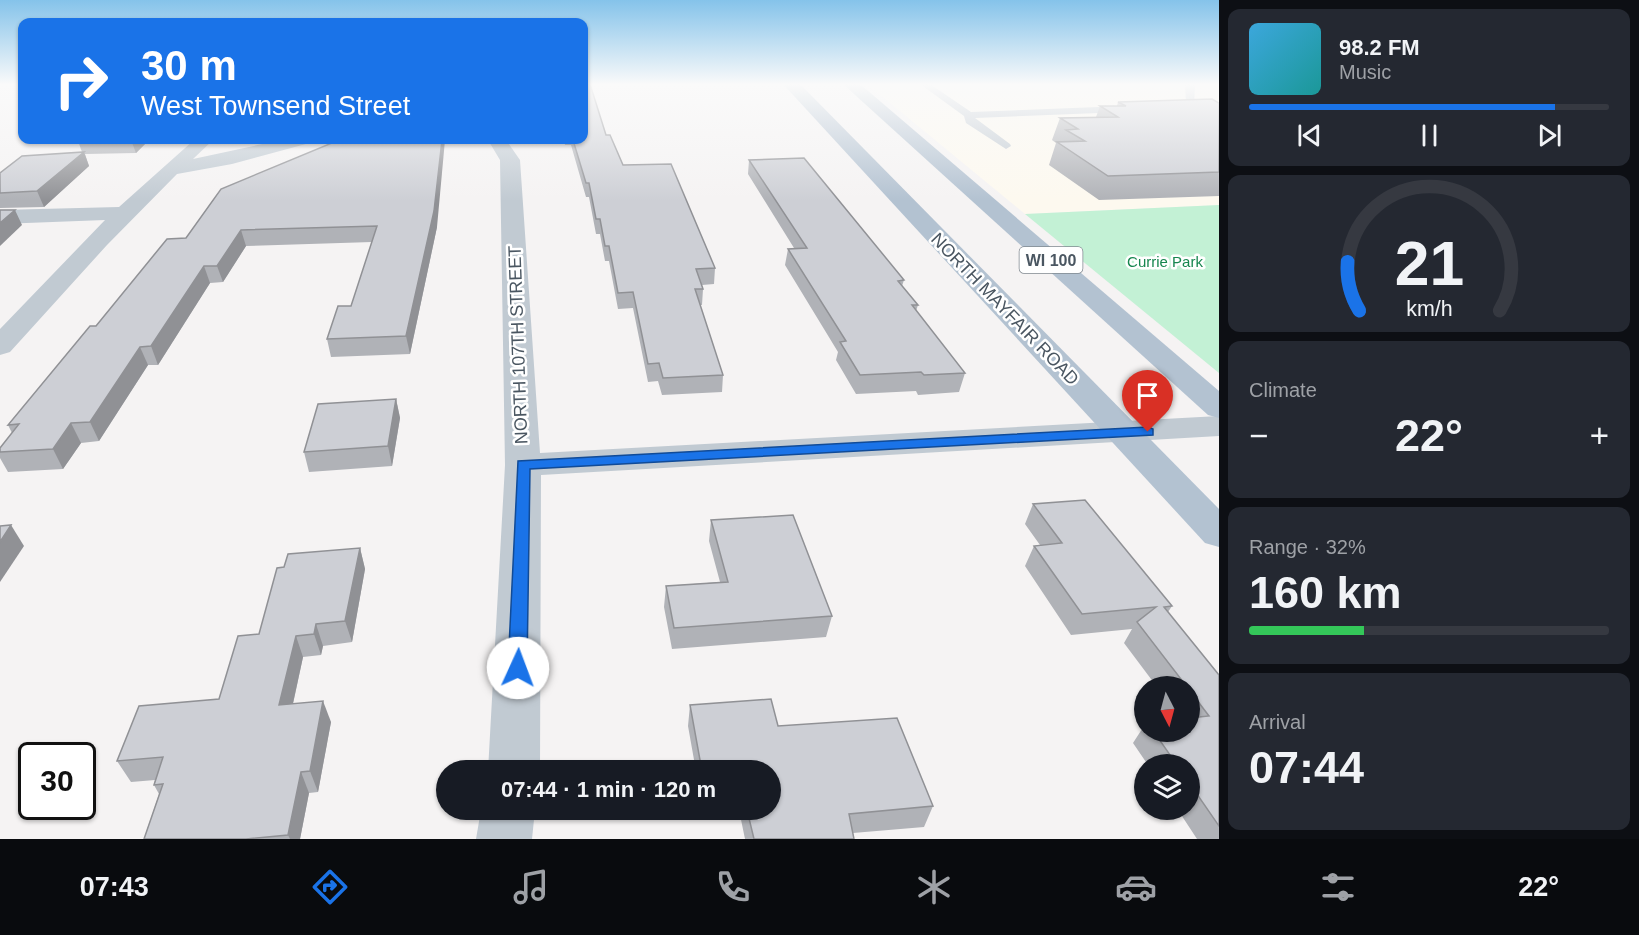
<!DOCTYPE html>
<meta charset="utf-8">
<style>
body{margin:0;font-family:Arial,sans-serif;background:#242831;color:#f1f3f6;height:100vh;display:flex;flex-direction:column;font-size:22px;white-space:nowrap}
*{box-sizing:border-box;margin:0}
p{font-size:20px;color:#9ea1a6}
.icon{flex:none;width:33px;height:33px;fill:none;stroke:currentColor;stroke-width:2;stroke-linecap:round;stroke-linejoin:round}
.map{position:relative;flex:1;overflow:hidden}
.panel{display:flex;flex-direction:column;gap:9px;padding:9px;background:#0d0f14;width:420px}
.panel>*{flex:none}
.guide{position:absolute;left:18px;top:18px;width:570px;height:126px;border-radius:12px;box-shadow:0 2px 4px #0004;background:#1a73e8;color:#fff;overflow:hidden}
.needle{width:39px;rotate:174deg}
.fabs{position:absolute;left:1134px;top:676px;display:grid;gap:12px}
.fabs a{display:grid;place-items:center;width:66px;height:66px;border-radius:50%;background:#171b24;box-shadow:0 2px 4px #0004;font-size:30px}
.speed{position:absolute;left:18px;top:742px;display:flex;gap:12px;font-size:30px;font-weight:700;text-align:center}
.speed>*{display:grid;place-content:center;width:78px;height:78px;border-radius:50%;background:#171b24;box-shadow:0 2px 4px #0004;line-height:1}
.speed .limit{border:3px solid #111;border-radius:9px;background:#fff;color:#111}
.pin{position:absolute;display:grid;place-items:center;width:51px;height:51px;color:#fff;margin:-62px -26px;border-radius:50% 50% 50% 0;rotate:-45deg;box-shadow:0 0 6px #0007}
.pin .icon{rotate:45deg}
.me{position:absolute;width:66px;margin:-33px;rotate:2deg;stroke-linejoin:round;filter:drop-shadow(0 0 4px #0008)}
.turn{display:flex;align-items:center;gap:21px;height:126px;padding:0 24px;font-size:27px}
.turn .icon{width:78px;height:78px;stroke-width:2.5}
.turn b{display:block;font-size:42px;line-height:51px}
.big{font-size:45px;font-weight:700;line-height:1.1}
.panel .card{flex:1;display:flex;flex-direction:column;justify-content:center;gap:9px;min-width:0;padding:0 21px;border-radius:12px;background:#242831}
.panel .dial{align-items:center;gap:0}
.dial svg{height:156px;overflow:visible;fill:none;stroke:#363941;stroke-width:7;stroke-linecap:round;text-anchor:middle}
.dial text{fill:#f1f3f6;stroke:none}
.song{display:flex;align-items:center;gap:18px}
.cover{width:72px;height:72px;border-radius:9px;background:linear-gradient(135deg,hsl(200 70% 55%),hsl(180 70% 35%))}
.played{height:6px;border-radius:3px;background:linear-gradient(90deg,#1a73e8 85%,#363941 85%)}
.keys{display:flex;justify-content:space-around;direction:ltr}
.heat{display:flex;justify-content:space-between;align-items:center;font-size:33px;direction:ltr}
.charge{height:9px;border-radius:4px;background:linear-gradient(90deg,#34c759 32%,#363941 0)}
.trip{position:absolute;left:436px;top:760px;width:345px;height:60px;border-radius:30px;background:#171b24;box-shadow:0 2px 4px #0004;font-weight:700;line-height:60px;text-align:center}
.tabs{display:flex;height:96px;justify-content:space-around;align-items:center;background:#090b0e;color:#9ea1a6}
.tabs .icon{width:42px;height:42px}
.tabs .selected{color:#1a73e8}
.tabs b{font-size:27px;color:#f1f3f6}
main{display:flex;flex:1;min-height:0}
.map>svg:first-child{display:block}
</style>
<main>
<div class="map">
<svg width="1219" height="839" viewBox="0 0 1219 839">
<rect width="100%" height="100%" fill="#f5f3f3"/>
<polygon fill="#fdf9ef" points="867,84 1219,84 1219,205 1025,214"/>
<polygon fill="#c3f1d5" points="1219,205 1219,373 1025,214"/>
<g fill="none" stroke-linecap="round" stroke-linejoin="round">
<g fill="#c1cad2" fill-rule="evenodd">
<polygon points="920,84 930,84 971,112 1124,106 1129,109 1124,112 975,118 1010,144 1011,146 1006,149 966,123 964,116"/>
<polygon points="1185,84 1195,84 1194,108 1168,109 1168,105 1186,103"/>
</g>
<g fill="#c1cad2" fill-rule="evenodd">
<polygon points="194,140 213,140 193,159 281,140 309,140 306,144 232,164 177,174 107,245 10,352 0,355 0,329 105,220 0,224 0,210 119,207"/>
<polygon points="488,140 506,140 520,160 540,453 1219,416 1219,436 541,475 540,771 488,771 505,465 500,160"/>
<polygon points="481,810 535,810 532,839 476,839"/>
</g>
<g fill="#b3c2d1" fill-rule="evenodd">
<polygon points="783,84 800,84 1219,509 1219,547 1205,543"/>
<polygon points="843,84 860,84 1219,391 1219,418 1208,415"/>
</g>
</g>
<g fill="#b0b2b7">
<polygon points="1118,102 1219,103 1219,196 1099,200 1049,165 1056,143 1052,140 1060,118 1096,117 1100,106 1117,106"/>
<polygon points="606,135 623,165 715,268 714,284 702,285 703,289 702,305 700,305 723,375 722,392 662,395 658,381 648,382 633,308 618,309 609,261 605,261 600,234 596,234 589,197 586,197 571,145 565,145 564,140 584,140"/>
<polygon points="79,140 149,140 136,153 85,154 89,166 44,207 0,208 0,173 82,152 78,141"/>
<polygon points="749,160 904,280 902,286 918,305 916,311 965,373 959,392 918,395 916,391 856,394 836,360 838,352 785,265 788,249 794,248 748,174"/>
<polygon points="221,189 437,227 410,354 331,357 327,339 351,306 372,242 246,246 223,282 210,283 158,365 148,365 99,441 81,443 63,469 8,472 0,458 0,448 12,433 8,425 96,326 186,238"/>
<polygon points="396,399 400,418 392,466 309,472 304,452"/>
<polygon points="1033,504 1172,606 1168,612 1219,675 1219,839 1197,839 1178,810 1190,810 1190,765 1148,765 1133,743 1144,726 1144,732 1190,732 1190,687 1157,687 1124,643 1132,629 1071,635 1025,566 1034,546 1040,545 1025,524"/>
<polygon points="711,520 832,616 826,637 672,649 664,607 666,586 720,582 709,541"/>
<polygon points="360,548 365,569 352,642 323,646 321,655 303,657 293,704 331,722 318,792 309,793 300,839 144,839 159,794 154,785 155,780 131,782 117,761 219,699 259,634 284,567"/>
<polygon points="690,705 778,726 933,806 924,827 853,833 854,839 745,839 739,810 771,810 771,771 696,771 688,726"/>
</g>
<g fill="#909195">
<polygon points="131,140 149,140 136,153"/>
<polygon points="442,140 445,140 437,227 410,354 406,336"/>
<polygon points="84,152 89,166 44,207 37,191"/>
<polygon points="15,210 22,225 0,246 0,223"/>
<polygon points="241,230 246,246 223,282 217,266"/>
<polygon points="204,266 210,283 158,365 151,346"/>
<polygon points="140,347 148,365 99,441 90,422"/>
<polygon points="396,399 400,418 392,466 388,446"/>
<polygon points="71,423 81,443 63,469 53,449"/>
<polygon points="11,525 24,546 0,582 0,542"/>
<polygon points="360,548 365,569 352,642 345,621"/>
<polygon points="316,624 323,646 321,655 314,634"/>
<polygon points="296,636 303,657 288,726 279,705"/>
<polygon points="323,701 331,722 318,792 310,771"/>
<polygon points="301,772 309,793 300,839 290,839 288,835"/>
</g>
<g fill="#cdcfd5" stroke="#909195" stroke-width="1.5">
<polygon points="584,84 590,84 606,135 610,135 623,165 671,164 715,268 696,269 703,289 695,289 723,375 663,378 659,363 648,364 633,292 618,293 609,246 605,246 600,219 596,219 589,183 586,183 573,140 584,140"/>
<polygon points="1212,99 1219,103 1219,172 1108,176 1057,142 1085,141 1066,130 1078,129 1060,118 1118,117 1100,106 1126,106 1118,102"/>
<polygon points="79,140 115,140 78,141"/>
<polygon points="339,140 442,140 434,211 406,336 327,339 338,306 351,306 377,226 241,230 217,266 204,266 151,346 140,347 90,422 71,423 53,449 0,452 0,448 19,424 8,425 90,326 96,326 167,239 186,238 221,189"/>
<polygon points="84,152 37,191 0,193 0,173 22,156"/>
<polygon points="804,158 904,280 898,281 918,305 912,305 965,373 924,375 921,372 860,375 840,342 846,341 788,249 807,248 749,160"/>
<polygon points="0,210 15,210 0,223"/>
<polygon points="396,399 388,446 304,452 318,404"/>
<polygon points="1085,500 1172,606 1164,607 1219,675 1219,826 1190,784 1190,765 1177,765 1154,732 1190,732 1190,718 1209,716 1190,691 1190,687 1187,687 1137,622 1156,607 1082,614 1034,546 1062,543 1033,504"/>
<polygon points="793,515 832,616 674,628 666,586 728,582 711,520"/>
<polygon points="11,525 0,542 0,526"/>
<polygon points="360,548 345,621 316,624 314,634 296,636 279,705 323,701 310,771 301,772 288,835 246,839 144,839 163,784 154,785 163,757 117,761 139,706 219,699 238,636 259,634 277,568 284,567 288,554"/>
<polygon points="771,699 778,726 897,718 933,806 849,814 854,839 754,839 747,810 771,810 771,771 702,771 690,705"/>
</g>
<linearGradient id="sky" x2="0" y2="1"><stop stop-color="#85c3ea"/><stop offset="0.42" stop-color="#fafafa"/><stop offset="1" stop-color="#fafafa" stop-opacity="0"/></linearGradient>
<rect width="1219" height="201" fill="url(#sky)"/>
<polygon fill="#1a73e8" stroke="#114b97" stroke-width="1.5" points="1148,427 1153,429 1153,435 530,469 527,668 525,674 518,676 511,674 508,668 518,461"/>
<g text-anchor="middle" dominant-baseline="central" stroke-width="5" stroke-linejoin="round" paint-order="stroke">
<g font-size="15" fill="#17864f" stroke="#fff">
<text x="1165" y="261">Currie Park</text>
</g>
<rect fill="#fff" stroke="#808990" stroke-width="1.5" x="1019.5" y="247" width="63" height="26" rx="4.5"/>
<g font-size="16" font-weight="bold" fill="#4a5661">
<text x="1051" y="260">WI 100</text>
</g>
<g font-size="18" fill="#4a5661" stroke="#fff">
<text transform="translate(1005 309) rotate(46)">NORTH MAYFAIR ROAD</text>
<text transform="translate(518 345) rotate(-92)">NORTH 107TH STREET</text>
</g>
</g>
</svg>
<div class="fabs">
<a><svg class="needle" viewBox="-14 -14 28 28"><path d="M0-13l5 13h-10z" fill="#e53935"/><path d="M0 13l5-13h-10z" fill="#9ea1a6"/></svg></a>
<a><svg class="icon" aria-label="layers" viewBox="0 0 24 24"><path d="M12 4l9 5-9 5-9-5zM3 14l9 5 9-5"/></svg></a>
</div>
<div class="speed"><div class="limit">30</div></div>
<div class="pin" style="left:1148px;top:432px;background:#d93025"><svg class="icon" aria-label="arrive" viewBox="0 0 24 24"><path d="M6 21V4h12l-3 4 3 4H6"/></svg></div>
<svg class="me" style="left:518px;top:668px" viewBox="-20 -20 40 40"><circle r="19" fill="#fff"/><path d="M0-13L10 11 0 6-10 11z" fill="#1a73e8"/></svg>
<div class="trip">07:44 · 1 min · 120 m</div>
<div class="guide">
<div class="turn"><svg class="icon" aria-label="right" viewBox="0 0 24 24"><path d="M7 20v-9h11M14 6l5 5-5 5"/></svg><div><b>30 m</b>West Townsend Street</div></div>
</div>
</div>
<section class="panel">
<div class="card">
<div class="song"><i class="cover"></i><div><b>98.2 FM</b><p>Music</p></div></div>
<div class="played"></div>
<div class="keys"><svg class="icon" aria-label="previous" viewBox="0 0 24 24"><path d="M18 5L8 12l10 7zM5 5v14"/></svg><svg class="icon" aria-label="pause" viewBox="0 0 24 24"><path d="M8 5v14M16 5v14"/></svg><svg class="icon" aria-label="next" viewBox="0 0 24 24"><path d="M6 5l10 7-10 7zM19 5v14"/></svg></div>
</div>
<div class="card dial"><svg viewBox="0 0 100 80">
<path d="M14 69A42 42 0 1 1 86 69"/>
<path d="M14 69A42 42 0 0 1 8 44" stroke="#1a73e8"/>
<text x="50" y="56" font-size="32" font-weight="700">21</text>
<text x="50" y="72" font-size="11">km/h</text>
</svg></div>
<div class="card"><p>Climate</p>
<div class="heat"><a>−</a><b class="big">22°</b><a>+</a></div>
</div>
<div class="card"><p>Range · 32%</p><b class="big">160 km</b><div class="charge"></div></div>
<div class="card"><p>Arrival</p><b class="big">07:44</b></div>
</section>
</main>
<nav class="tabs">
<b>07:43</b>
<svg class="icon selected" aria-label="directions" viewBox="0 0 24 24"><path d="M12 3l9 9-9 9-9-9zM9 14v-3h6M13 9l2 2-2 2"/></svg>
<svg class="icon" aria-label="music" viewBox="0 0 24 24"><path d="M9 18V5l10-2v13"/><circle cx="6" cy="18" r="3"/><circle cx="16" cy="16" r="3"/></svg>
<svg class="icon" aria-label="phone" viewBox="0 0 24 24"><path d="M5 4h4l2 5-3 2q2 4 5 5l2-3 5 2v4C11 20 4 13 5 4z"/></svg>
<svg class="icon" aria-label="climate" viewBox="0 0 24 24"><path d="M12 3v18M4 7l16 10M4 17L20 7"/></svg>
<svg class="icon" aria-label="car" viewBox="0 0 24 24"><path d="M5 17H2v-5l4-1 3-4h7l3 4 3 1v5h-3M9 17h6M6 11h13"/><circle cx="7" cy="17" r="2"/><circle cx="17" cy="17" r="2"/></svg>
<svg class="icon" aria-label="filters" viewBox="0 0 24 24"><path d="M4 7h16M4 17h16"/><circle cx="9" cy="7" r="2"/><circle cx="15" cy="17" r="2"/></svg>
<b>22°</b>
</nav>
